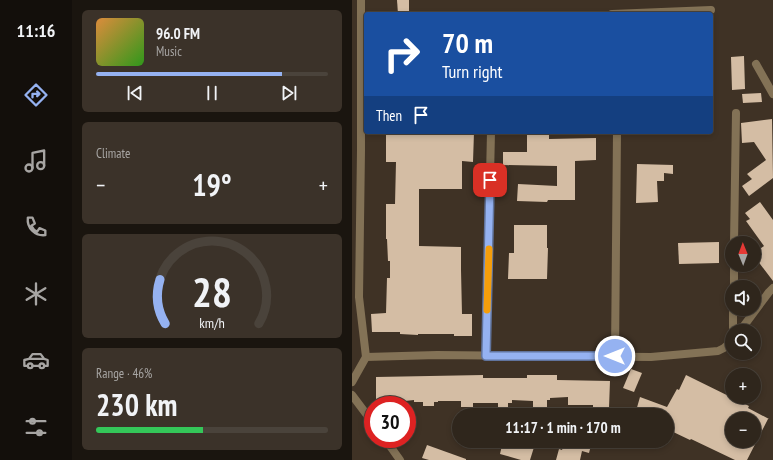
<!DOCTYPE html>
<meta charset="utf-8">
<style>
body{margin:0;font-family:"PT Sans Narrow",sans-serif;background:#3b3229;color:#f1f3f6;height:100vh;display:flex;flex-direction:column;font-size:15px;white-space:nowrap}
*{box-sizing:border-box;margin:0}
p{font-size:13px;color:#a7a5a3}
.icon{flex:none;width:22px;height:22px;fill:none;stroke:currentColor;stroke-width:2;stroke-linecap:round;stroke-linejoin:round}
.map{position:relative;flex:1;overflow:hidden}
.panel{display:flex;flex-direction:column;gap:10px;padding:10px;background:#1a150f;width:280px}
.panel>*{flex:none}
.guide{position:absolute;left:12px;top:12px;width:349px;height:122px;border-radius:4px;box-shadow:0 2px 6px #0003,0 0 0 1px #4a433b;background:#1a4fa0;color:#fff;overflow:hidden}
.needle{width:26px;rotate:359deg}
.fabs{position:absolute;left:373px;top:236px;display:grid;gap:8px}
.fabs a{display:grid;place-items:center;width:36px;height:36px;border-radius:50%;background:#2f261c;box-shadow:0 2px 6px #0003,0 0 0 1px #4a433b;font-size:20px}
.speed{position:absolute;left:12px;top:396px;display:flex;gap:8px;font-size:20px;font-weight:700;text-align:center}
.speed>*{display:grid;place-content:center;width:52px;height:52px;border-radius:50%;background:#2f261c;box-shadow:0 2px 6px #0003,0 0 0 1px #4a433b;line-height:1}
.speed .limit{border:6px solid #d22;background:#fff;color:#111}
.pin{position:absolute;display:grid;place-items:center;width:34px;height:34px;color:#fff;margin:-17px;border-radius:8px;box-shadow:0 2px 6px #0006}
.me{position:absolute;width:44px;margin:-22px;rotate:270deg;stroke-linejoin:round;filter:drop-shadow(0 0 3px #0008)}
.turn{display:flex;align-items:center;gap:14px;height:84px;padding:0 12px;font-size:18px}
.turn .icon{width:52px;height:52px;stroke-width:2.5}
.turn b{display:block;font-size:28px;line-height:34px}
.then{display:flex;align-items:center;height:38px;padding:0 12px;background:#0003;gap:8px;font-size:15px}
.big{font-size:30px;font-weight:700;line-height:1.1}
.panel .tile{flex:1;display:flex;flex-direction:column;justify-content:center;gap:6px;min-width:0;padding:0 14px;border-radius:6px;background:#3b3229}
.panel .dial{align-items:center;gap:0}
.dial svg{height:104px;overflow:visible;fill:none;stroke:#4a433b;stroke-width:7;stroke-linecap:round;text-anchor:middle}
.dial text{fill:#f1f3f6;stroke:none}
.song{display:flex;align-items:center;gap:12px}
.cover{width:48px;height:48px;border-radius:6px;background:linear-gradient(135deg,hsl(30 70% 55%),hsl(110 70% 35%))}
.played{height:4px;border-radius:2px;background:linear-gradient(90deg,#95b2f1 80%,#4a433b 80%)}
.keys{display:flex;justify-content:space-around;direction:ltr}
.heat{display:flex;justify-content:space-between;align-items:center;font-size:22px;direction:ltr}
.charge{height:6px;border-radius:3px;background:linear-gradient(90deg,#34c759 46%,#4a433b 0)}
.trip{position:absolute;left:100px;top:408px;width:222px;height:40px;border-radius:20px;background:#2f261c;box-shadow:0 2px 6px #0003,0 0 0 1px #4a433b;font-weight:700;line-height:40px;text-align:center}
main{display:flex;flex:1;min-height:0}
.dock{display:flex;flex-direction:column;width:72px;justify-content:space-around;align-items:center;background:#130f0b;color:#a7a5a3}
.dock .icon{width:28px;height:28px}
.dock .active{color:#95b2f1}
.dock b{font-size:18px;color:#f1f3f6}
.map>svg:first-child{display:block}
</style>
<main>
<nav class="dock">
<b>11:16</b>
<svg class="icon active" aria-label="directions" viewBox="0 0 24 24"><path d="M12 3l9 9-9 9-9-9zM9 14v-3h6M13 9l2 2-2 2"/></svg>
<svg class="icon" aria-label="music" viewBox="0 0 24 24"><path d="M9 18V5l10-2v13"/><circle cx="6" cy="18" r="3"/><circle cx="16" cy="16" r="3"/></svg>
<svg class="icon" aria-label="phone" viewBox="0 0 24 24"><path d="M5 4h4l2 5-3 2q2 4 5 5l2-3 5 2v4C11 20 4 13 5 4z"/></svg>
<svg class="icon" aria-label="climate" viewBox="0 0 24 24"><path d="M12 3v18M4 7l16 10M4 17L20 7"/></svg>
<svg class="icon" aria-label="car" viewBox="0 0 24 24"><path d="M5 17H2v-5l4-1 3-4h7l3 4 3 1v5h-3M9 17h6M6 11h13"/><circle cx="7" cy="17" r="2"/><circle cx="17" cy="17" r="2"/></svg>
<svg class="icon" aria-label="filters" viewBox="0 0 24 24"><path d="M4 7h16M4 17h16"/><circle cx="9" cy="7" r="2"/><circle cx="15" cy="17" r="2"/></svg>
</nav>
<section class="panel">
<div class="tile">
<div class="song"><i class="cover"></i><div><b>96.0 FM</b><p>Music</p></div></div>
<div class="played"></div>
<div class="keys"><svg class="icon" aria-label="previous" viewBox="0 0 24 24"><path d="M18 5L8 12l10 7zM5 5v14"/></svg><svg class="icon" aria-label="pause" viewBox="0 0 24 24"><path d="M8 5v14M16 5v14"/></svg><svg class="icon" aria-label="next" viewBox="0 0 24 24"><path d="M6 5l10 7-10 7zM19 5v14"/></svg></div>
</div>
<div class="tile"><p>Climate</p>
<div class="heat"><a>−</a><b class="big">19°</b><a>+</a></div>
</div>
<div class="tile dial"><svg viewBox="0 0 100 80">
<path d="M14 69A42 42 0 1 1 86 69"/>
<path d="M14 69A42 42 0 0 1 10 35" stroke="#95b2f1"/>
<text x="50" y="56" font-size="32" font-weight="700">28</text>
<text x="50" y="72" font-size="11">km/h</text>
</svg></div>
<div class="tile"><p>Range · 46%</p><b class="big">230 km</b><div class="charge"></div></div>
</section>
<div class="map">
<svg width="421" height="460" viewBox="0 0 421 460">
<rect width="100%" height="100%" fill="#3f3225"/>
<g fill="#d4bda4" fill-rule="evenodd">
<polygon points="45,0 57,0 57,14 46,14"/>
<polygon points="392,56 393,89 380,90 379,57"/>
<polygon points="409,93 410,102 391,103 390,94"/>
<polygon points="420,119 421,178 397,196 390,186 400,179 395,174 414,160 402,142 390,143 389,123"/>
<polygon points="34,132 71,132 96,133 96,132 122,132 121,162 110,161 110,189 67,189 67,246 109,247 109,270 110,314 120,314 120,336 102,336 102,334 66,334 66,335 48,334 48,332 20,332 19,314 34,313 35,278 38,278 38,261 36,261 35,239 34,239 34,204 43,204 44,162 34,162"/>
<polygon points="175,132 197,132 197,139 244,138 244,160 223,161 223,200 196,200 195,202 165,201 166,184 205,186 205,166 151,165 151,152 175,152"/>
<polygon points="285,164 321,165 321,174 312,173 312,181 305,181 306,202 284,203"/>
<polygon points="408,202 421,220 421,281 402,256 402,253 412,246 394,221 398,219 393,213"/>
<polygon points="162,225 195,225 195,248 196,248 195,279 156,279 157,253 162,253"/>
<polygon points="367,242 367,263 327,264 326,243"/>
<polygon points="279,369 290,373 282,392 271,388"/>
<polygon points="131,375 131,378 175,378 175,375 205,375 205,380 258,381 257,408 241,408 241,405 216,405 216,397 198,398 198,400 195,400 195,408 181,408 181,401 160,400 160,403 156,403 156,408 146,408 146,403 121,403 121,407 109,407 109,401 86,401 86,402 82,402 82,406 71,406 71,402 62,402 62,400 44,402 44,405 33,405 33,402 24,402 24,377"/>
<path d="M 334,375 L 397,406 L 396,408 L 417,419 L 416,419 L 395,460 L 383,460 L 339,439 L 338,440 L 315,429 L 315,415 L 295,415 L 284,411 L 288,397 L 315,407 L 325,389 L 327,390 ZM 380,419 L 402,419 L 402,441 L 380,441 Z"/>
<polygon points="151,441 173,441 183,444 178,460 169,460 148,454"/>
<polygon points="213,441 240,441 237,453 230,451 228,460 204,460 207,449 210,450"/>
<polygon points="75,445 114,459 114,460 77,460 70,458"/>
</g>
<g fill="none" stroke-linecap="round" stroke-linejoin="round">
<g stroke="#837256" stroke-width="8">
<polyline points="260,14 359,10"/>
<polyline points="404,64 421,94"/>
<polyline points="382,243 384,113"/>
<polyline points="382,287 382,265"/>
<polyline points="381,331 381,309"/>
<polyline points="388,331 417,292 421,288"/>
<polyline points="134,356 139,132"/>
<polyline points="263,356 265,132"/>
<polyline points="14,357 85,355 299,357 366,351 372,348 380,341"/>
<polyline points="0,382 14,357 7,297 9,150 9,0"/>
<polyline points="0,395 21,423"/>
<polyline points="33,439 48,460"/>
</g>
</g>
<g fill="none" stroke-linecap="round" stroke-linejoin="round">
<defs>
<polyline id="route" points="138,180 134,356 263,356"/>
</defs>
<use href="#route" stroke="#61749d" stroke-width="10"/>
<use href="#route" stroke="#95b2f1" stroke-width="7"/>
<polyline stroke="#f59e0b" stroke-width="7" points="135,310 137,249"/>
</g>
</svg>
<div class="fabs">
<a><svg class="needle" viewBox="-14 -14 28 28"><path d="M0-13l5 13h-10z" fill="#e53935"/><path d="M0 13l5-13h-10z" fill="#a7a5a3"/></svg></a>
<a><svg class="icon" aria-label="sound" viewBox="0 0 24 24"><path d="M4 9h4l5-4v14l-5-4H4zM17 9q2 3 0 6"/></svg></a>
<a><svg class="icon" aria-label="search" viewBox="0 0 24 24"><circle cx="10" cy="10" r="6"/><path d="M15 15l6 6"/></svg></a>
<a>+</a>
<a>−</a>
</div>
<div class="speed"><div class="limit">30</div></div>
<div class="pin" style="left:138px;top:180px;background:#d93025"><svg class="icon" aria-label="arrive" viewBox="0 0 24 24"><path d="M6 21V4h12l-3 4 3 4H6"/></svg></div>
<svg class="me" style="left:263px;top:356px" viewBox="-20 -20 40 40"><circle r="17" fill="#95b2f1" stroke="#fff" stroke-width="3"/><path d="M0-11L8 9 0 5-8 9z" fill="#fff"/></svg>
<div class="trip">11:17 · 1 min · 170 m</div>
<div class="guide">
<div class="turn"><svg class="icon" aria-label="right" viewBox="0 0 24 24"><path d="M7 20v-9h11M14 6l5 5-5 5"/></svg><div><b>70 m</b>Turn right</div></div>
<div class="then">Then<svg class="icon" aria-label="arrive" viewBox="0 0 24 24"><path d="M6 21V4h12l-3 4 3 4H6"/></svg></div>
</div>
</div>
</main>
